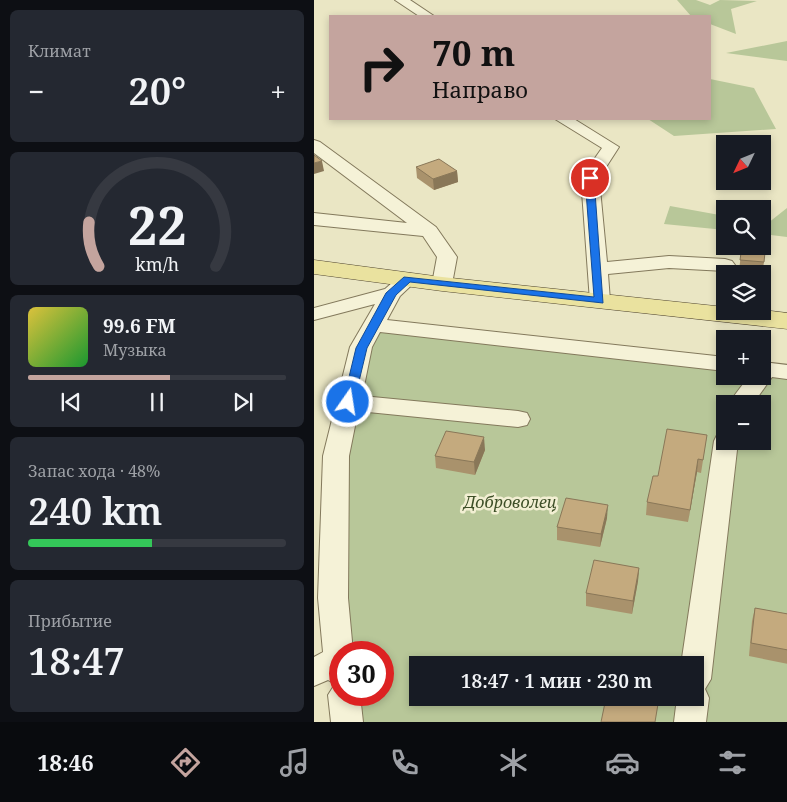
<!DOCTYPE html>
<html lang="ru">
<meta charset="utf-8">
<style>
body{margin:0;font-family:"Noto Serif",serif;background:#242831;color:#f1f3f6;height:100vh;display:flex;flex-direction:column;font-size:19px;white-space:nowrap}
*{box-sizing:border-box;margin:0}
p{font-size:16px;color:#9ea1a6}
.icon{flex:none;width:28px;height:28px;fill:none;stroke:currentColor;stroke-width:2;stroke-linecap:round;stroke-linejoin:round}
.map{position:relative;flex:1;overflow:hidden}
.sheet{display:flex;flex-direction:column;gap:10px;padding:10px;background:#0d0f14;width:314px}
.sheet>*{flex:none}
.guide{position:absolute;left:15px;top:15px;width:382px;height:105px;border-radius:0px;box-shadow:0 2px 8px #0003;background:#c4a49e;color:#111;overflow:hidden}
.needle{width:32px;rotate:227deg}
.fabs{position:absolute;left:402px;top:135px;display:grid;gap:10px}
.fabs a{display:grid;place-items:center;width:55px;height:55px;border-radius:0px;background:#171b24;box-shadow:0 2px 8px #0003;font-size:25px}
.speed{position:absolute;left:15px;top:641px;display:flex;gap:10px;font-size:25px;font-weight:700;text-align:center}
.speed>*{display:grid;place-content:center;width:65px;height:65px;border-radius:50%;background:#171b24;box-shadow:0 2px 8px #0003;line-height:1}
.speed .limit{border:8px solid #d22;background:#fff;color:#111}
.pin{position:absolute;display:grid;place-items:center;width:42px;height:42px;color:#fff;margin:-21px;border:2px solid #fff;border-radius:50%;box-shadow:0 1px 5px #0007}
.me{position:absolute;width:55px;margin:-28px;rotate:13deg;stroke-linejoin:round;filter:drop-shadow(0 0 4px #0008)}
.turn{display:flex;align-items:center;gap:18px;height:105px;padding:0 20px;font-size:22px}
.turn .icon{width:65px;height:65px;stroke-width:2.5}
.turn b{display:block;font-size:35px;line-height:42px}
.big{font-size:38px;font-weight:600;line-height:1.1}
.sheet .card{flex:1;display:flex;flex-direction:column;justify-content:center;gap:8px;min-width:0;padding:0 18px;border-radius:8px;background:#242831}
.sheet .dial{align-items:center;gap:0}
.dial svg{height:130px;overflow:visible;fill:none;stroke:#363941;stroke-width:7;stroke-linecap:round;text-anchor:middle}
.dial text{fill:#f1f3f6;stroke:none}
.song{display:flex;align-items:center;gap:15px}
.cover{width:60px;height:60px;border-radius:8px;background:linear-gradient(135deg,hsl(50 70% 55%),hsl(130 70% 35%))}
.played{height:5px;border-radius:2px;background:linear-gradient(90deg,#c4a49e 55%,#363941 55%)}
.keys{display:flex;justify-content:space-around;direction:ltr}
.heat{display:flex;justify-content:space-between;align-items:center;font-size:28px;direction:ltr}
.charge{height:8px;border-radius:4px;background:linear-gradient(90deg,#34c759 48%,#363941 0)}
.trip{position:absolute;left:95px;top:656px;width:295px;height:50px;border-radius:0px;background:#171b24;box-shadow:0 2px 8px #0003;font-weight:600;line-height:50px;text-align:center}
.menu{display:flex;height:80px;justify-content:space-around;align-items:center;background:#090b0e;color:#9ea1a6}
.menu .icon{width:35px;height:35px}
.menu .selected{color:#c4a49e}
.menu b{font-size:22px;color:#f1f3f6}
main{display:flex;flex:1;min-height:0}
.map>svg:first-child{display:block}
</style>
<main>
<section class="sheet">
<div class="card"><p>Климат</p>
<div class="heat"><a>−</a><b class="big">20°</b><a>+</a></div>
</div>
<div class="card dial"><svg viewBox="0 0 100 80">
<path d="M14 69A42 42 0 1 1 86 69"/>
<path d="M14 69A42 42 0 0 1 8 42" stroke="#c4a49e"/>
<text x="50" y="56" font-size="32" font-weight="700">22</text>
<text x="50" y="72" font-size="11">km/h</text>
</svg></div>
<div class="card">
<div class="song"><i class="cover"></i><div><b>99.6 FM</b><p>Музыка</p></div></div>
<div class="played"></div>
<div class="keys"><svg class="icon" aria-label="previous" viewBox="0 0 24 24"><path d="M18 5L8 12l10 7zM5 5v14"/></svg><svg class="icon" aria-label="pause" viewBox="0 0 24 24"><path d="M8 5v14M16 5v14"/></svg><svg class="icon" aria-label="next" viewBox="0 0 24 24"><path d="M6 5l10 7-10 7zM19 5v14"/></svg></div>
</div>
<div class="card"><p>Запас хода · 48%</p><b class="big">240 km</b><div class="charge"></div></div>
<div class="card"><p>Прибытие</p><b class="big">18:47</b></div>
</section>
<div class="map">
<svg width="474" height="722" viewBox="0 0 474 722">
<rect width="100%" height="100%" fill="#eae6c4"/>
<g fill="#b8c799" fill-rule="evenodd">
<polygon points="363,0 382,0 396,5 406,0 443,1 417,9 422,34 396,24 396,16 377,16"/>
<polygon points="473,41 473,61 412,53"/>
<polygon points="396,79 440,88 462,129 360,136 334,119 396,119"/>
<polygon points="356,206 411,216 411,230 350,224"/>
<polygon points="473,208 473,237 449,234 449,223 454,223"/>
<path d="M 60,325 L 411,361 L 411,376 L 449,376 L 449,365 L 473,367 L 473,722 L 42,722 L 37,695 L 69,695 L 69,652 L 29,652 L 19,598 L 34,402 ZM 411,404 L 449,404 L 449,441 L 411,441 ZM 104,665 L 381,665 L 381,698 L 104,698 Z"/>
</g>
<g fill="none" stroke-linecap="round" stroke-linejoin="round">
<defs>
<g id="minor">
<polygon points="81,0 96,0 120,16 105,16"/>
<polygon points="241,119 260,119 305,147 285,178 293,262 355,256 411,259 418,261 421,265 418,269 411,271 355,268 294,274 296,301 293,305 286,307 279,305 276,301 267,178 288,148"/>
<polygon points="0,140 6,142 122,227 143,257 138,284 135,288 128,290 121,288 118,284 123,257 109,236 0,225 0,213 93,223 0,153"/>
<polygon points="94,273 101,275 104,279 86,296 73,320 411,357 411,371 66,332 58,347 48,396 204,411 213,413 216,419 213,425 204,427 44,411 35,456 34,598 39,652 26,652 26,695 46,695 49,722 17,722 14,695 21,684 14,680 0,686 0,657 9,652 4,598 9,456 36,347 61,304 0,320 0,308 71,289 87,275"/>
<polygon points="449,362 474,365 474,379 458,377 439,404 414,404 435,376 449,376"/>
<polygon points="411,433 411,441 424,441 397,679 391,689 395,698 392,722 360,722 363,698 381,698 381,665 367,665 400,441 403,435"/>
</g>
<polygon id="major" points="0,260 128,277 411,307 411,311 449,310 474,313 474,329 128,291 0,274"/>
</defs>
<use href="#minor" stroke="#83795c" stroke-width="2"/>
<use href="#major" stroke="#514630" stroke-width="1"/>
<use href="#minor" fill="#f5f2d7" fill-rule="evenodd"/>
<use href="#major" fill="#eae29f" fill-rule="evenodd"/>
</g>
<g fill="#a9926c">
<polygon points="102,167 143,171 144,182 120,190 103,178"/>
<polygon points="428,246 450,262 448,274 425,271"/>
<polygon points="393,435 387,473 383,472 374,522 332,515 333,502 344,476"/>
<polygon points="171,450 161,475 122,468 121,456"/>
<polygon points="293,518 286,547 243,540 243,527"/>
<polygon points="325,568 324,581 318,614 272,606 272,593"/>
<polygon points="441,608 474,614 474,664 435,656 438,621"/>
</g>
<g fill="#897758">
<polygon points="8,161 10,171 0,174 0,163"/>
<polygon points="143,171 144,182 120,190 119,179"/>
<polygon points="170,437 171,450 161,475 160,462"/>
<polygon points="384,459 383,472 374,522 376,510"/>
<polygon points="294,505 293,518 286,547 287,534"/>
<polygon points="325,568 324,581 318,614 319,601"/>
</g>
<g fill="#c4aa7e" stroke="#897758">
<polygon points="0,155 8,161 0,163"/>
<polygon points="125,159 143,171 119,179 102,167"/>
<polygon points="449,232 453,233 450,262 426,260 428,246 449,246"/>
<polygon points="353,429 393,435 389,460 384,459 376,510 333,502 339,476 344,476"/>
<polygon points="132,431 170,437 160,462 121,456"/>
<polygon points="252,498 294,505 287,534 243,527"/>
<polygon points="280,560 325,568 319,601 272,593"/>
<polygon points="441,608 474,614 474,650 437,643"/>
<polygon points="292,698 345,698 341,722 287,722"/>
</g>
<polygon fill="#1a73e8" stroke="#114b97" points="276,175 280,178 289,303 96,282 82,295 53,348 40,402 34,406 30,404 29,402 42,348 72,293 90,277 280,297 271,178"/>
<g text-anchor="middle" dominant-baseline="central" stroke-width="5" stroke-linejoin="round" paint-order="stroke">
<g font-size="16" font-style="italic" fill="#3d4f27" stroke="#f2efd3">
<text x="196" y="502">Доброволец</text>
</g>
</g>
</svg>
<div class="fabs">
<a><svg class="needle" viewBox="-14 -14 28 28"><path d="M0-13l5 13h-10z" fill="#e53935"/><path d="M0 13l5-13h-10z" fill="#9ea1a6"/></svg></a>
<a><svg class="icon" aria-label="search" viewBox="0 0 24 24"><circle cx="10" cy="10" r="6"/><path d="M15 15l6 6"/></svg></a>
<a><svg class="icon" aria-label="layers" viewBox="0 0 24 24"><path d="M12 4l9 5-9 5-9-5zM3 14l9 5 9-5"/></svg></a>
<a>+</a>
<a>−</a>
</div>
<div class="speed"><div class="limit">30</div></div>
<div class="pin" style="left:276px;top:178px;background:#d93025"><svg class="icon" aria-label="arrive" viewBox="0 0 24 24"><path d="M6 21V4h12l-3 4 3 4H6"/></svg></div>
<svg class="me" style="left:34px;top:402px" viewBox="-20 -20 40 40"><circle r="17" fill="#1a73e8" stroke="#fff" stroke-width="3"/><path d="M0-11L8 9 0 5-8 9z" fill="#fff"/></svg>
<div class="trip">18:47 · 1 мин · 230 m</div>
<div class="guide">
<div class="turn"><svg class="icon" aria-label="right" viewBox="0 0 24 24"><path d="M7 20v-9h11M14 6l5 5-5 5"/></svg><div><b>70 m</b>Направо</div></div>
</div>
</div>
</main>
<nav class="menu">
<b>18:46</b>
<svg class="icon selected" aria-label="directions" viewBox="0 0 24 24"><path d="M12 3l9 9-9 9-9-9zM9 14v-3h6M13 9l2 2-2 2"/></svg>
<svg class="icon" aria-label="music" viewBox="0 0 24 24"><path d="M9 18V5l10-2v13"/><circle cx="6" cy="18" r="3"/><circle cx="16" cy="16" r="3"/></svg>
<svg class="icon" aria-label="phone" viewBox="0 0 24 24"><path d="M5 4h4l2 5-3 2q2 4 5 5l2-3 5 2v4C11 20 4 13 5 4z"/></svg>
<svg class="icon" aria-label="climate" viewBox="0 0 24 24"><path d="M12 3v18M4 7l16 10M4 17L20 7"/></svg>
<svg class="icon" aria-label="car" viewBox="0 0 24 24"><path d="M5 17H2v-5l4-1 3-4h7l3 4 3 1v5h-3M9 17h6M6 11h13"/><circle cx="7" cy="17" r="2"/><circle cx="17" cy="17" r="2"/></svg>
<svg class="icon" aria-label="filters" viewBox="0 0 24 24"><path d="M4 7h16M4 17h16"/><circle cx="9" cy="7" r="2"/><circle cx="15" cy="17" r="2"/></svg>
</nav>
